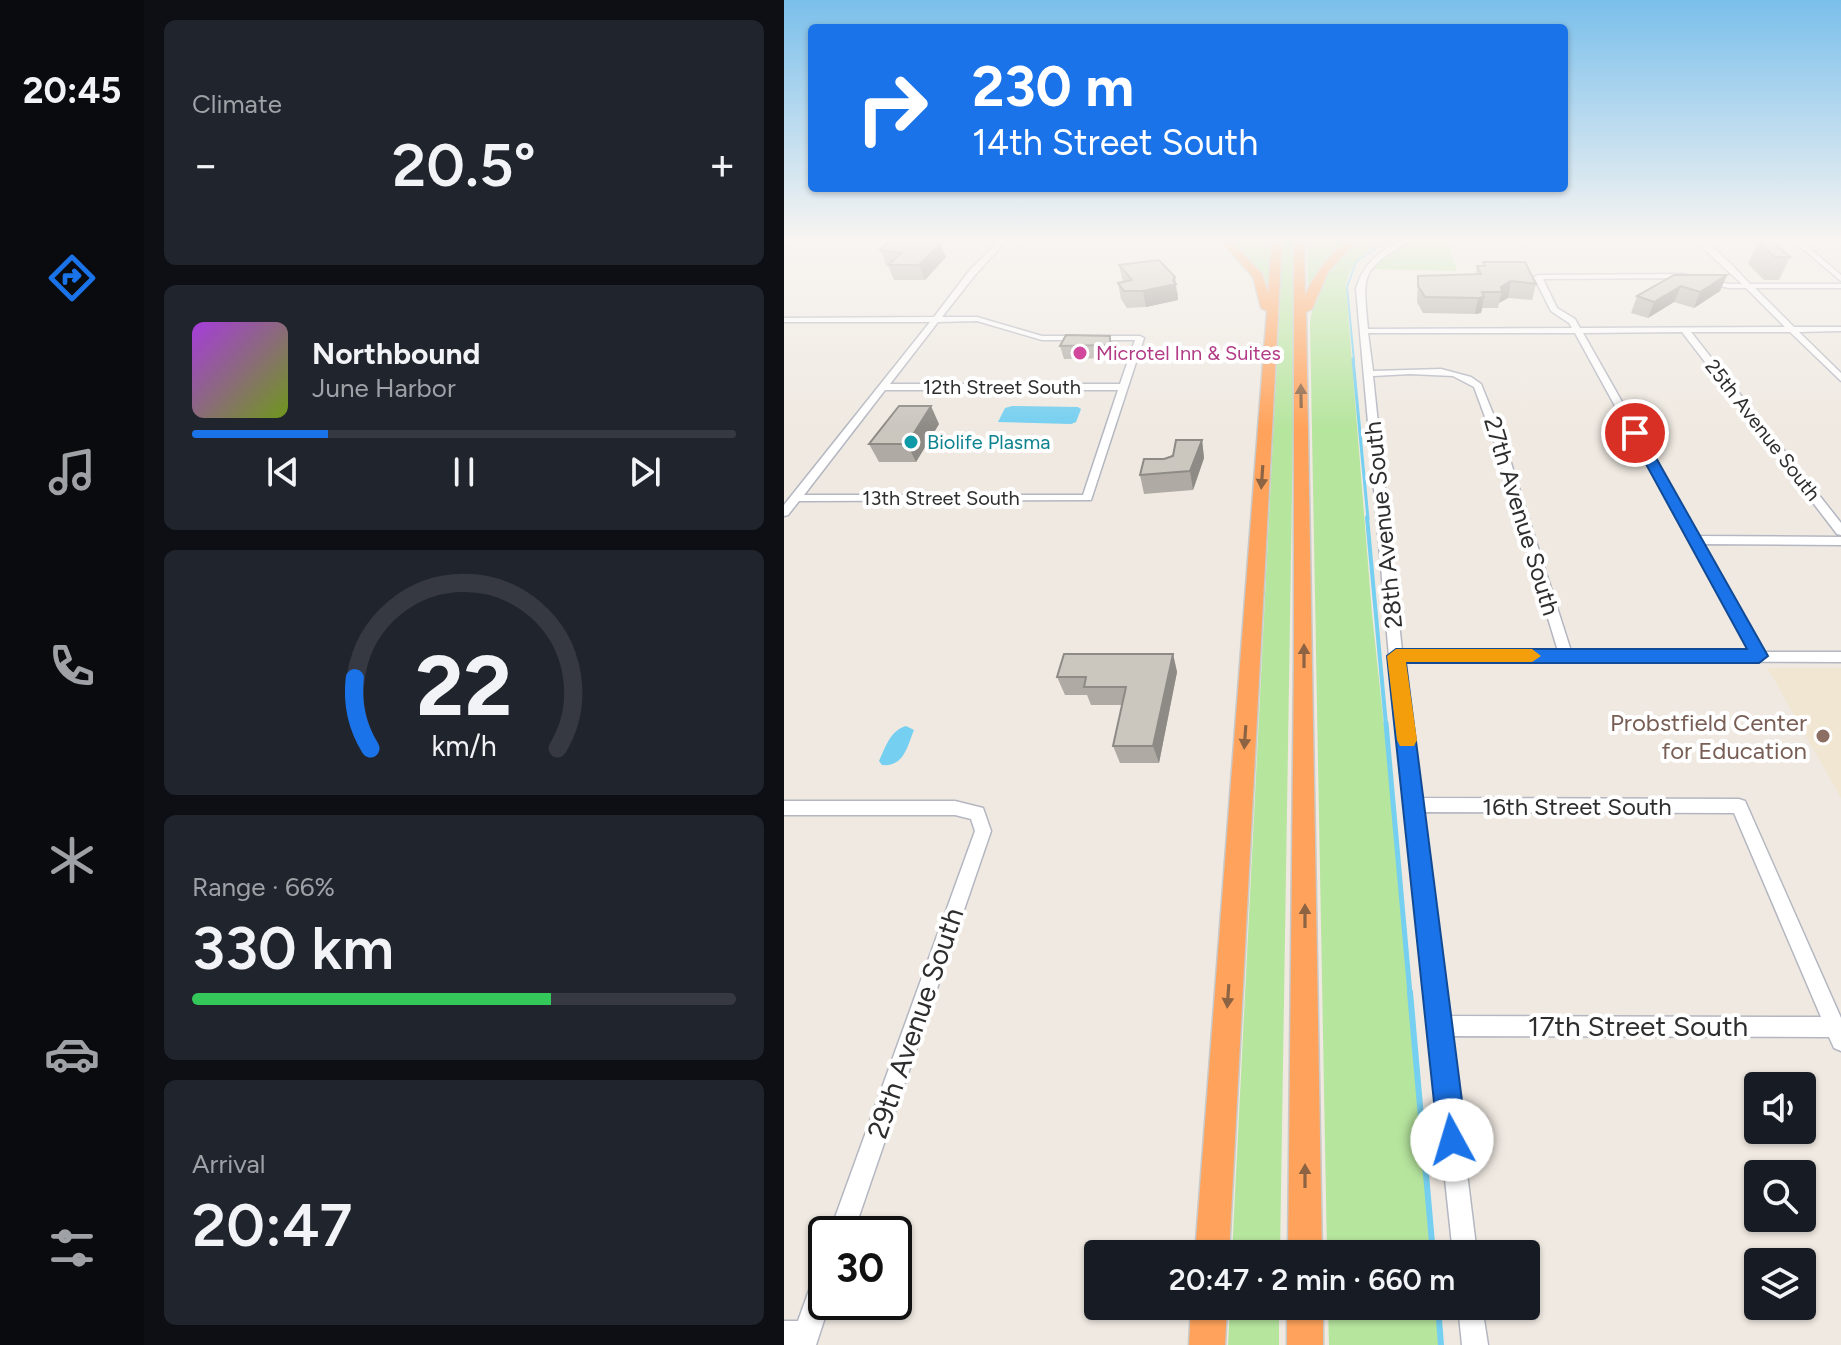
<!DOCTYPE html>
<meta charset="utf-8">
<style>
body{margin:0;font-family:Figtree,sans-serif;background:#20242c;color:#f1f3f6;height:100vh;display:flex;flex-direction:column;font-size:30px;white-space:nowrap}
*{box-sizing:border-box;margin:0}
p{font-size:26px;color:#9ea1a6}
.icon{flex:none;width:44px;height:44px;fill:none;stroke:currentColor;stroke-width:2;stroke-linecap:round;stroke-linejoin:round}
.map{position:relative;flex:1;overflow:hidden}
.panel{display:flex;flex-direction:column;gap:20px;padding:20px;background:#0d0f14;width:640px}
.panel>*{flex:none}
.hud{position:absolute;left:24px;top:24px;width:760px;height:168px;border-radius:8px;box-shadow:0 2px 6px #0004;background:#1a73e8;color:#fff;overflow:hidden}
.buttons{position:absolute;left:960px;top:1072px;display:grid;gap:16px}
.buttons a{display:grid;place-items:center;width:72px;height:72px;border-radius:8px;background:#171b24;box-shadow:0 2px 6px #0004;font-size:40px}
.speed{position:absolute;left:24px;top:1216px;display:flex;gap:16px;font-size:40px;font-weight:700;text-align:center}
.speed>*{display:grid;place-content:center;width:104px;height:104px;border-radius:50%;background:#171b24;box-shadow:0 2px 6px #0004;line-height:1}
.speed .limit{border:4px solid #111;border-radius:12px;background:#fff;color:#111}
.pin{position:absolute;display:grid;place-items:center;width:68px;height:68px;color:#fff;margin:-34px;border:4px solid #fff;border-radius:50%;box-shadow:0 2px 8px #0007}
.me{position:absolute;width:88px;margin:-44px;rotate:354deg;stroke-linejoin:round;filter:drop-shadow(0 0 6px #0008)}
.turn{display:flex;align-items:center;gap:28px;height:168px;padding:0 32px;font-size:36px}
.turn .icon{width:104px;height:104px;stroke-width:2.5}
.turn b{display:block;font-size:56px;line-height:68px}
.big{font-size:60px;font-weight:600;line-height:1.1}
.panel .tile{flex:1;display:flex;flex-direction:column;justify-content:center;gap:12px;min-width:0;padding:0 28px;border-radius:12px;background:#20242c}
.panel .dial{align-items:center;gap:0}
.dial svg{height:208px;overflow:visible;fill:none;stroke:#363941;stroke-width:7;stroke-linecap:round;text-anchor:middle}
.dial text{fill:#f1f3f6;stroke:none}
.song{display:flex;align-items:center;gap:24px}
.cover{width:96px;height:96px;border-radius:12px;background:linear-gradient(135deg,hsl(280 70% 55%),hsl(80 70% 35%))}
.played{height:8px;border-radius:4px;background:linear-gradient(90deg,#1a73e8 25%,#363941 25%)}
.keys{display:flex;justify-content:space-around;direction:ltr}
.heat{display:flex;justify-content:space-between;align-items:center;font-size:44px;direction:ltr}
.charge{height:12px;border-radius:6px;background:linear-gradient(90deg,#34c759 66%,#363941 0)}
.trip{position:absolute;left:300px;top:1240px;width:456px;height:80px;border-radius:8px;background:#171b24;box-shadow:0 2px 6px #0004;font-weight:600;line-height:80px;text-align:center}
main{display:flex;flex:1;min-height:0}
.dock{display:flex;flex-direction:column;width:144px;justify-content:space-around;align-items:center;background:#090b0e;color:#9ea1a6}
.dock .icon{width:56px;height:56px}
.dock .selected{color:#1a73e8}
.dock b{font-size:36px;color:#f1f3f6}
.map>svg:first-child{display:block}
</style>
<main>
<nav class="dock">
<b>20:45</b>
<svg class="icon selected" aria-label="directions" viewBox="0 0 24 24"><path d="M12 3l9 9-9 9-9-9zM9 14v-3h6M13 9l2 2-2 2"/></svg>
<svg class="icon" aria-label="music" viewBox="0 0 24 24"><path d="M9 18V5l10-2v13"/><circle cx="6" cy="18" r="3"/><circle cx="16" cy="16" r="3"/></svg>
<svg class="icon" aria-label="phone" viewBox="0 0 24 24"><path d="M5 4h4l2 5-3 2q2 4 5 5l2-3 5 2v4C11 20 4 13 5 4z"/></svg>
<svg class="icon" aria-label="climate" viewBox="0 0 24 24"><path d="M12 3v18M4 7l16 10M4 17L20 7"/></svg>
<svg class="icon" aria-label="car" viewBox="0 0 24 24"><path d="M5 17H2v-5l4-1 3-4h7l3 4 3 1v5h-3M9 17h6M6 11h13"/><circle cx="7" cy="17" r="2"/><circle cx="17" cy="17" r="2"/></svg>
<svg class="icon" aria-label="filters" viewBox="0 0 24 24"><path d="M4 7h16M4 17h16"/><circle cx="9" cy="7" r="2"/><circle cx="15" cy="17" r="2"/></svg>
</nav>
<section class="panel">
<div class="tile"><p>Climate</p>
<div class="heat"><a>−</a><b class="big">20.5°</b><a>+</a></div>
</div>
<div class="tile">
<div class="song"><i class="cover"></i><div><b>Northbound</b><p>June Harbor</p></div></div>
<div class="played"></div>
<div class="keys"><svg class="icon" aria-label="previous" viewBox="0 0 24 24"><path d="M18 5L8 12l10 7zM5 5v14"/></svg><svg class="icon" aria-label="pause" viewBox="0 0 24 24"><path d="M8 5v14M16 5v14"/></svg><svg class="icon" aria-label="next" viewBox="0 0 24 24"><path d="M6 5l10 7-10 7zM19 5v14"/></svg></div>
</div>
<div class="tile dial"><svg viewBox="0 0 100 80">
<path d="M14 69A42 42 0 1 1 86 69"/>
<path d="M14 69A42 42 0 0 1 8 42" stroke="#1a73e8"/>
<text x="50" y="56" font-size="32" font-weight="700">22</text>
<text x="50" y="72" font-size="11">km/h</text>
</svg></div>
<div class="tile"><p>Range · 66%</p><b class="big">330 km</b><div class="charge"></div></div>
<div class="tile"><p>Arrival</p><b class="big">20:47</b></div>
</section>
<div class="map">
<svg width="1057" height="1345" viewBox="0 0 1057 1345">
<rect width="100%" height="100%" fill="#efe9e1"/>
<polygon fill="#f0e6d1" points="983,668 1057,668 1057,798 987,674"/>
<g fill="#b6e59e">
<polygon points="443,239 487,239 484,288 467,262"/>
<polygon points="499,239 512,239 496,1254 448,1254"/>
<polygon points="523,239 567,239 544,258 524,288"/>
<path d="M 575,239 L 603,239 C 584,249 564,263 562,287 L 588,614 L 615,867 L 648,1254 L 543,1254 L 526,322 C 531,288 548,260 575,239 Z"/>
<polygon points="629,239 662,239 673,271 588,269 607,250"/>
<polygon points="446,1306 495,1306 495,1345 444,1345"/>
<polygon points="544,1306 653,1306 656,1345 545,1345"/>
</g>
<g fill="#75cff0">
<polygon points="228,406 294,407 297,409 292,422 287,424 214,422 221,408"/>
<path d="M 122,726 L 130,730 C 123,747 120,767 98,765 L 95,761 C 102,746 106,731 122,726 Z"/>
</g>
<g fill="none" stroke-linecap="round" stroke-linejoin="round">
<polyline stroke="#75cff0" stroke-width="2" points="570,361 563,287 572,262 605,239"/>
<polyline stroke="#75cff0" stroke-width="3" points="569,359 584,519"/>
<polyline stroke="#75cff0" stroke-width="4" points="583,517 602,725"/>
<polyline stroke="#75cff0" stroke-width="5" points="602,723 626,994"/>
<g stroke="#75cff0" stroke-width="6">
<polyline points="626,992 649,1254"/>
<polyline points="654,1306 657,1345"/>
</g>
<defs>
<g id="minor">
<polygon points="3,239 10,239 0,247 0,242"/>
<path d="M 217,239 L 224,239 L 191,275 L 158,317 L 193,317 L 258,336 L 356,336 L 360,338 L 307,500 L 15,501 L 4,515 L 0,516 L 0,505 L 146,322 L 0,322 L 0,318 L 150,317 L 185,271 ZM 193,321 L 258,340 L 351,340 L 336,384 L 106,384 L 154,322 ZM 101,390 L 334,390 L 299,495 L 20,495 Z"/>
<path d="M 619,239 L 628,239 C 578,271 578,269 584,329 L 788,328 L 785,323 L 767,311 L 750,277 L 754,275 L 898,274 L 945,284 L 958,284 L 909,239 C 927,239 953,271 966,284 L 1057,284 L 1057,288 L 971,288 L 1010,327 L 1057,327 L 1057,331 L 1015,332 L 1057,373 L 1057,381 L 1006,332 L 907,332 L 1057,523 L 1057,535 L 1053,534 L 898,332 L 799,333 L 914,536 L 1057,537 L 1057,545 L 919,544 L 979,652 L 1057,652 L 1057,662 L 620,661 L 636,798 L 955,799 L 961,801 L 1057,1018 L 1057,1051 L 1050,1048 L 1045,1037 L 666,1036 L 693,1254 L 669,1254 L 605,656 L 572,289 C 579,263 596,251 619,239 ZM 898,278 L 945,288 L 962,288 L 1001,327 L 796,328 L 791,319 L 773,308 L 759,279 ZM 584,333 L 791,333 L 966,652 L 787,651 L 720,441 L 697,384 L 687,377 L 657,369 L 589,371 ZM 626,374 L 669,376 L 690,387 L 710,441 L 774,651 L 618,651 L 589,376 ZM 638,812 L 950,813 L 1037,1017 L 663,1016 Z"/>
<polygon points="1007,239 1015,239 1057,275 1057,281"/>
<polygon points="0,801 171,801 199,808 207,831 69,1234 45,1234 191,831 187,819 171,815 0,815"/>
<polygon points="42,1265 42,1302 46,1302 32,1345 0,1345 0,1321 14,1321 33,1268"/>
<polygon points="674,1306 698,1306 704,1345 678,1345"/>
</g>
<g id="highway">
<polygon points="435,239 445,239 478,274 484,293 488,239 498,239 445,1254 411,1254 483,311 477,308 469,277"/>
<path d="M 510,239 L 520,239 L 521,295 C 531,273 546,255 564,239 L 574,239 L 544,272 L 528,309 L 522,312 L 538,1254 L 504,1254 L 510,661 Z"/>
<polygon points="407,1306 443,1306 441,1345 405,1345"/>
<rect x="503" y="1306" width="36" height="39"/>
</g>
</defs>
<use href="#minor" stroke="#b4b7c1" stroke-width="3"/>
<use href="#highway" stroke="#c9c9c9" stroke-width="3"/>
<use href="#minor" fill="#fff" fill-rule="evenodd"/>
<use href="#highway" fill="#ffa35c" fill-rule="evenodd"/>
</g>
<g fill="#afaba4">
<polygon points="155,240 162,257 141,280 110,280 104,265 105,264 102,264 96,250"/>
<polygon points="974,242 1006,257 995,280 980,280 964,264"/>
<polygon points="699,262 752,284 748,300 724,298 715,303 714,308 698,308 697,313 691,314 639,313 633,302 634,276 692,274 693,266 699,266"/>
<polygon points="335,265 394,293 394,300 362,307 343,308 337,299 334,283 339,282"/>
<polygon points="943,275 936,291 910,308 890,302 864,318 847,313 853,296"/>
<polygon points="326,336 329,349 329,358 280,359 276,346"/>
<polygon points="155,424 132,462 95,462 85,444"/>
<polygon points="418,440 420,458 409,490 360,494 356,475 380,459"/>
<polygon points="389,654 393,672 375,763 336,763 329,746 338,705 307,705 303,695 281,695 273,677"/>
</g>
<g fill="#8e8b86">
<polygon points="155,240 162,257 141,280 135,265"/>
<polygon points="943,275 936,291 910,308 916,292"/>
<polygon points="391,277 394,300 362,307 359,291 389,280"/>
<polygon points="727,281 724,298 715,303 718,292 717,287"/>
<polygon points="897,286 890,302 864,318 870,302"/>
<polygon points="700,297 697,313 691,314 694,298"/>
<polygon points="326,336 329,349 329,358 326,345"/>
<polygon points="147,406 155,424 132,462 123,444"/>
<polygon points="418,440 420,458 409,490 406,471"/>
<polygon points="389,654 393,672 375,763 369,746"/>
</g>
<g fill="#cbc7bf" stroke="#8e8b86" stroke-width="2">
<polygon points="107,240 155,240 152,243 157,243 135,265 104,265 117,253 96,250"/>
<polygon points="974,242 989,242 1006,257 991,257"/>
<polygon points="375,260 391,277 389,280 392,284 359,291 340,291 334,283 348,280 335,265"/>
<polygon points="699,262 741,262 752,284 727,281 717,287 718,292 698,292 700,297 694,298 641,297 634,286 634,276 697,274 693,266 701,266"/>
<polygon points="890,275 943,275 916,292 897,286 870,302 853,296"/>
<polygon points="282,335 326,336 326,345 276,346"/>
<polygon points="115,406 147,406 123,444 85,444"/>
<polygon points="392,440 418,440 406,471 356,475 360,459 380,459 389,456"/>
<polygon points="280,654 389,654 369,746 329,746 342,687 300,687 302,677 273,677"/>
</g>
<defs><path id="oneway-solid" d="M-6-.8H1V-3.2L6.5 0L1 3.2V.8H-6Z" transform="scale(2)"/></defs>
<g fill="#8c6343">
<use href="#oneway-solid" transform="translate(517 396) rotate(-91)"/>
<use href="#oneway-solid" transform="translate(478 477) rotate(94)"/>
<use href="#oneway-solid" transform="translate(520 656) rotate(-90)"/>
<use href="#oneway-solid" transform="translate(461 737) rotate(94)"/>
<use href="#oneway-solid" transform="translate(521 916) rotate(-90)"/>
<use href="#oneway-solid" transform="translate(444 996) rotate(94)"/>
<use href="#oneway-solid" transform="translate(521 1176) rotate(-90)"/>
</g>
<linearGradient id="sky" x2="0" y2="1"><stop stop-color="#7abfeb"/><stop offset="0.56" stop-color="#f8f5f2"/><stop offset="1" stop-color="#f8f5f2" stop-opacity="0"/></linearGradient>
<rect width="1057" height="428" fill="url(#sky)"/>
<polygon fill="#1a73e8" stroke="#114b97" stroke-width="2" points="847,431 858,433 984,656 975,663 622,663 683,1140 678,1150 668,1154 658,1150 654,1140 603,656 612,649 963,649 845,433"/>
<polygon fill="#f59e0b" points="612,649 748,649 757,656 748,662 622,662 633,740 630,746 616,746 613,740 603,656"/>
<circle fill="#d1479c" stroke="#fff" stroke-width="3" cx="296" cy="353" r="8"/>
<circle fill="#0f9aa8" stroke="#fff" stroke-width="3" cx="127" cy="442" r="8"/>
<circle fill="#8d6e63" stroke="#fff" stroke-width="3" cx="1039" cy="736" r="8"/>
<g text-anchor="middle" dominant-baseline="central" stroke-width="8" stroke-linejoin="round" paint-order="stroke">
<g font-size="20" fill="#b23c85" stroke="#fff" text-anchor="start">
<text x="312" y="353">Microtel Inn &amp; Suites</text>
</g>
<g font-size="20" fill="#2e2e2e" stroke="#fff">
<text x="218" y="387">12th Street South</text>
<text transform="translate(979 430) rotate(52)">25th Avenue South</text>
<text x="157" y="498">13th Street South</text>
</g>
<g font-size="20" fill="#0d838f" stroke="#fff" text-anchor="start">
<text x="143" y="442">Biolife Plasma</text>
</g>
<g font-size="24" fill="#2e2e2e" stroke="#fff">
<text transform="translate(738 516) rotate(73)">27th Avenue South</text>
<text transform="translate(599 525) rotate(-96)">28th Avenue South</text>
<text x="793" y="806">16th Street South</text>
</g>
<g font-size="24" fill="#785e54" stroke="#fff" text-anchor="end">
<text x="1023" y="722">Probstfield Center<tspan x="1023" dy="28">for Education</tspan></text>
</g>
<g font-size="28" fill="#2e2e2e" stroke="#fff">
<text transform="translate(131 1023) rotate(-71)">29th Avenue South</text>
<text x="854" y="1026">17th Street South</text>
</g>
</g>
</svg>
<div class="buttons">
<a><svg class="icon" aria-label="sound" viewBox="0 0 24 24"><path d="M4 9h4l5-4v14l-5-4H4zM17 9q2 3 0 6"/></svg></a>
<a><svg class="icon" aria-label="search" viewBox="0 0 24 24"><circle cx="10" cy="10" r="6"/><path d="M15 15l6 6"/></svg></a>
<a><svg class="icon" aria-label="layers" viewBox="0 0 24 24"><path d="M12 4l9 5-9 5-9-5zM3 14l9 5 9-5"/></svg></a>
</div>
<div class="speed"><div class="limit">30</div></div>
<div class="pin" style="left:851px;top:433px;background:#d93025"><svg class="icon" aria-label="arrive" viewBox="0 0 24 24"><path d="M6 21V4h12l-3 4 3 4H6"/></svg></div>
<svg class="me" style="left:668px;top:1140px" viewBox="-20 -20 40 40"><circle r="19" fill="#fff"/><path d="M0-13L10 11 0 6-10 11z" fill="#1a73e8"/></svg>
<div class="trip">20:47 · 2 min · 660 m</div>
<div class="hud">
<div class="turn"><svg class="icon" aria-label="right" viewBox="0 0 24 24"><path d="M7 20v-9h11M14 6l5 5-5 5"/></svg><div><b>230 m</b>14th Street South</div></div>
</div>
</div>
</main>
